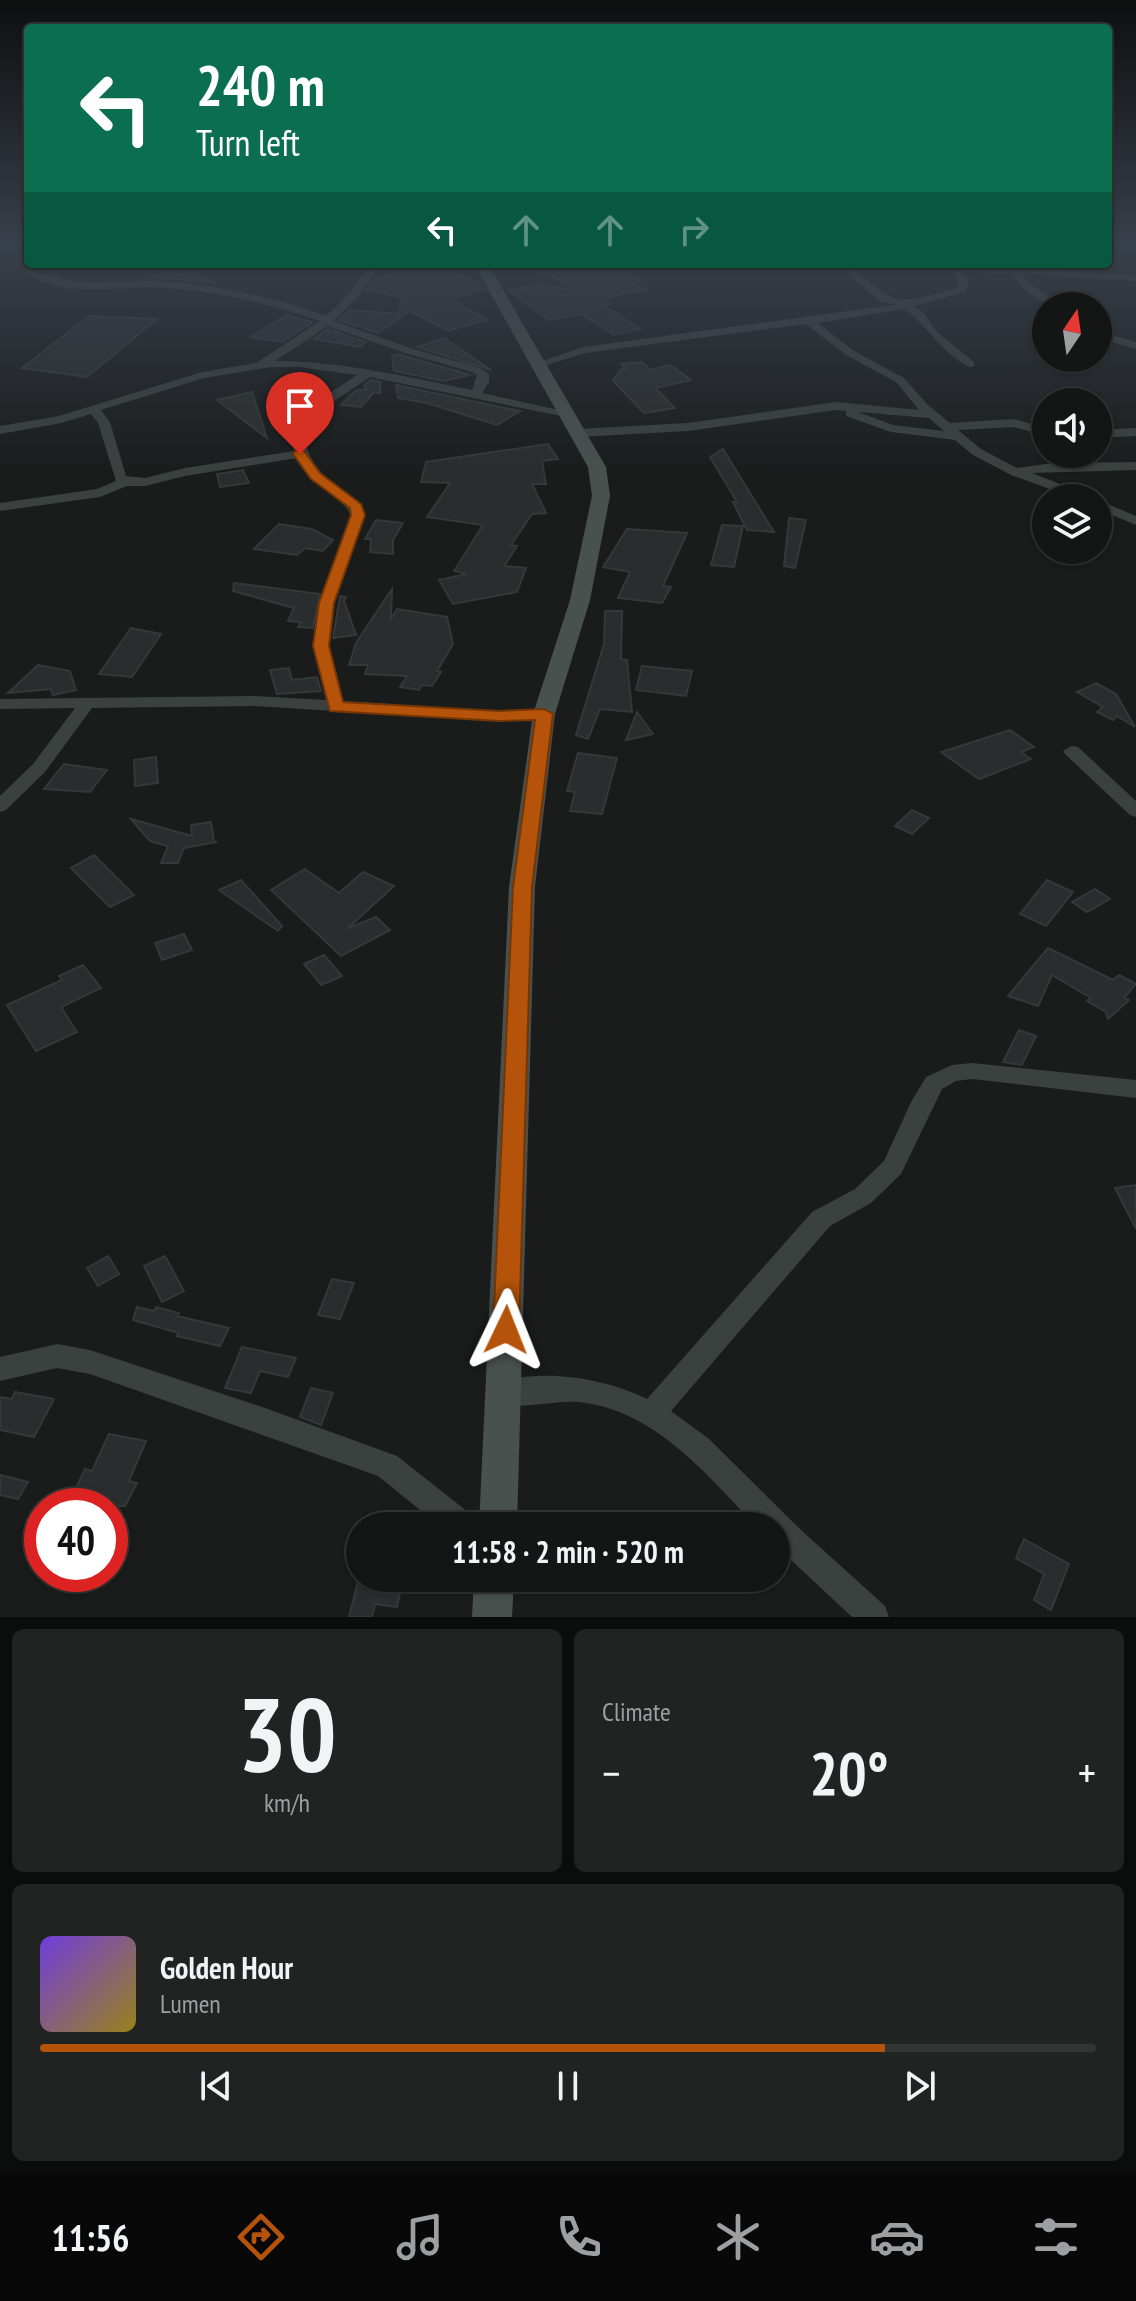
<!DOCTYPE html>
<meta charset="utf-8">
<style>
body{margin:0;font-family:"PT Sans Narrow",sans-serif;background:#212222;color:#f1f3f6;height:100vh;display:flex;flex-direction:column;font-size:30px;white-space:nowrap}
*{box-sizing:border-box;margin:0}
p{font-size:26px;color:#9d9fa0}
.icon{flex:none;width:44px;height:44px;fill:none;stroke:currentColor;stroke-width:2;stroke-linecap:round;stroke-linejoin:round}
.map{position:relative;height:1617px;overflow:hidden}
.panel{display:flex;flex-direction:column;gap:12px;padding:12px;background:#0b0c0c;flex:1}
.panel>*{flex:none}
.banner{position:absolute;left:24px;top:24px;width:1088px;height:244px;border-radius:8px;box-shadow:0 2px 6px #0004,0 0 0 2px #333434;background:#0b6e4f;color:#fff;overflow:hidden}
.needle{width:52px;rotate:13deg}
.tools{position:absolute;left:1032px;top:292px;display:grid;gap:16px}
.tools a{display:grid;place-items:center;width:80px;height:80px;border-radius:50%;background:#141515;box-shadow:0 2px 6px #0004,0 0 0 2px #333434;font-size:40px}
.speed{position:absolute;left:24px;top:1488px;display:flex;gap:16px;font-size:40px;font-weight:700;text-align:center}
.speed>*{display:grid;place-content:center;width:104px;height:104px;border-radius:50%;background:#141515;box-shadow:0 2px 6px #0004,0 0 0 2px #333434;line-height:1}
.speed .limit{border:12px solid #d22;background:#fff;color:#111}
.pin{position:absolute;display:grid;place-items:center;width:68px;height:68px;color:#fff;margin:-82px -34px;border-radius:50% 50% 50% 0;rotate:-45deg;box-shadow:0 0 8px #0007}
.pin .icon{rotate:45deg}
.me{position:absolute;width:88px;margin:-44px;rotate:2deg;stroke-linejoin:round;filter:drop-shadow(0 0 6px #0008)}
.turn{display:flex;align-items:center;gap:28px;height:168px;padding:0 40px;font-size:36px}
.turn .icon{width:104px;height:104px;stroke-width:2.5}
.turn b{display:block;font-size:56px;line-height:68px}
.lanes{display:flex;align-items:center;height:76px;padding:0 40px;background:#0003;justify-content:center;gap:40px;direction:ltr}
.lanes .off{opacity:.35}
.big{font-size:60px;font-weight:700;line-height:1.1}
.panel .widget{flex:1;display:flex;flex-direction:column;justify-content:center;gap:12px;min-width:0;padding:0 28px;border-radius:12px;background:#212222}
.panel .dial{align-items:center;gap:0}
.dial b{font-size:104px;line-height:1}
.song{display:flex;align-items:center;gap:24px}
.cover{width:96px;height:96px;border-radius:12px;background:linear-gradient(135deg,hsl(260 70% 55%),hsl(50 70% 35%))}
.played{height:8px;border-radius:4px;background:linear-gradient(90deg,#b45309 80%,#333434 80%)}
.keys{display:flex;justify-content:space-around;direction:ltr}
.heat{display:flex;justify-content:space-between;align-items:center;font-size:44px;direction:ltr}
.panel .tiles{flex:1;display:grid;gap:12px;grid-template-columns:1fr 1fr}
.widget:last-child{grid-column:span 2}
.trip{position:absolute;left:346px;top:1512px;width:444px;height:80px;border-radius:40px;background:#141515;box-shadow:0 2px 6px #0004,0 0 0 2px #333434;font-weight:700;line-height:80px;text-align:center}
.menu{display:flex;height:128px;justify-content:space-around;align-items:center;background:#080808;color:#9d9fa0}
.menu .icon{width:56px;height:56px}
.menu .on{color:#b45309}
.menu b{font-size:36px;color:#f1f3f6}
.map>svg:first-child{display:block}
</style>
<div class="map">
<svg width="1136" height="1617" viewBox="0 0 1136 1617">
<rect width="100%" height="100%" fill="#1a1c1c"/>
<g fill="#2a2d2d" stroke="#343837" stroke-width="2">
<polygon points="521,264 611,264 639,282 633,283 645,290 602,298 610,304 603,305 640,329 614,335 581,314 549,320 508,290 538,285 570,289 571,285"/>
<polygon points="185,266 216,283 149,277 177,271"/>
<polygon points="404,268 432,275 438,271 458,274 485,289 451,299 487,320 448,331 410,311 378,333 339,320 349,310 399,314 401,297 366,290 371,282"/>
<polygon points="288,314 291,317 313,322 282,342 251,337"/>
<polygon points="89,316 157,319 87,377 22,368"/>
<polygon points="328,329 366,342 360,347 314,339"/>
<polygon points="444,338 491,370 417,347"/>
<polygon points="398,354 404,356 470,375 444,381 394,371 392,356"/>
<polygon points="642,362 650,370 670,365 691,380 655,388 675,408 644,413 613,381 621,369 626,369 621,364"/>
<polygon points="371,380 381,382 380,393 374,392 361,407 341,405 355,391 367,389 364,385"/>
<polygon points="396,385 520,411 497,425 427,403 398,398"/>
<polygon points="252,392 267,438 217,400"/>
<polygon points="548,444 558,459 542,461 546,484 532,484 546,513 532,514 511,545 517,546 504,566 526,568 517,592 453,604 439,580 467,574 454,571 483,525 427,517 450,483 421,482 426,462"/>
<polygon points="723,449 774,532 747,530 733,502 737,502 710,457"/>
<polygon points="243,470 249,483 220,487 217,474"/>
<polygon points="789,518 806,520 795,568 784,566"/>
<polygon points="376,520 403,523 393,540 393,554 370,552 371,539 365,539"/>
<polygon points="279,524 312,529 333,540 323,551 305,548 297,555 254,549"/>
<polygon points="722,525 743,526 734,567 711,565"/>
<polygon points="627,529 687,533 663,586 671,587 662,603 618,598 630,572 603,567"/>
<polygon points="234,583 320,594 313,628 298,627 301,622 288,621 294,608 233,591"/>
<polygon points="392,589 391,619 397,609 447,617 453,644 437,671 441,672 432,686 422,685 419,690 400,687 407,676 365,674 368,665 349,665 356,643"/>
<polygon points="340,596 346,597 344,601 356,635 333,638"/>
<polygon points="605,611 622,611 621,659 627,660 632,712 600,709 588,739 576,735 604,644"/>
<polygon points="131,628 161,634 132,677 99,674"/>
<polygon points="38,665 70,671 76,690 53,695 51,689 8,693"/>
<polygon points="642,666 692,671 686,696 636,690"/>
<polygon points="289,668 292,680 317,677 321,691 277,694 270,670"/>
<polygon points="1096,683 1116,694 1135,727 1117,716 1113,720 1097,712 1103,707 1077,692"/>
<polygon points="637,712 653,734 626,740"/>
<polygon points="1010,730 1034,747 1021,752 1031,759 979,779 941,752"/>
<polygon points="578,753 617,758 602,814 570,811 575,792 567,791"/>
<polygon points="156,757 158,783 135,786 134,760"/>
<polygon points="64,764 107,770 90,792 44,789"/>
<polygon points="912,810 929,818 912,834 895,826"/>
<polygon points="131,819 192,836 191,825 211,822 214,842 217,842 184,848 178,863 161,863 168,846 150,841"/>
<polygon points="94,855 134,895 110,907 71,868"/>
<polygon points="305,869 339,893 363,872 394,886 348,928 376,917 390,930 341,956 271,890"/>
<polygon points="241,880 282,926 278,931 219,890"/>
<polygon points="1047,880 1073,892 1046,926 1020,914"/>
<polygon points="1095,889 1110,899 1087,912 1072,902"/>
<polygon points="184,934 192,950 162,960 155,943"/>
<polygon points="1048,948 1113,980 1119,975 1136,984 1124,998 1129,1000 1108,1019 1106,1012 1087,1001 1091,998 1052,975 1038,1006 1008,996"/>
<polygon points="324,955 342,976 321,985 304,964"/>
<polygon points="83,965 101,988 61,1007 77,1032 36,1051 7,1005 62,980 59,976"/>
<polygon points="1019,1030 1036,1036 1022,1065 1003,1062"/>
<polygon points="1136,1185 1136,1229 1115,1188"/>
<polygon points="108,1256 119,1274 98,1286 87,1268"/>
<polygon points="165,1256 184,1291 162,1302 144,1266"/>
<polygon points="332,1279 354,1283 340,1319 318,1315"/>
<polygon points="137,1307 154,1311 156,1307 179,1313 177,1316 229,1328 220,1346 177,1336 179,1333 133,1320"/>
<polygon points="242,1347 296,1358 288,1377 260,1371 251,1393 225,1388"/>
<polygon points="311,1388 333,1393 321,1425 300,1417"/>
<polygon points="15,1392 54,1399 34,1437 0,1430 0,1397 12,1399"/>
<polygon points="109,1434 146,1441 129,1481 137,1483 125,1506 67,1506 85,1469 92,1471"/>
<polygon points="0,1475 28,1482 18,1499 0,1495"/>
<polygon points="1024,1539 1069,1564 1051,1610 1034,1600 1044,1574 1016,1558"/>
<polygon points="358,1582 401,1589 397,1607 375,1604 372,1617 349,1617"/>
</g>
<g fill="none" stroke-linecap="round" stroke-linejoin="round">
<g fill="#3b413f" fill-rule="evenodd">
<path d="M 370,264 L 380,264 L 358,297 L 334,321 L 413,349 L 480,368 L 489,374 L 489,382 L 482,393 L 572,413 L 566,417 L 370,377 C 322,410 274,430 334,485 C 346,495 358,500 365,515 L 334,603 L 329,646 L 343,701 L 499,711 L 544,709 L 552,714 L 544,719 L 499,721 L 254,706 L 92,708 L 45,772 L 6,810 L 0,812 L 0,796 L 33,764 L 75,708 L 0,709 L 0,699 L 254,696 L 326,700 L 313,646 L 320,603 L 351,515 L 346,507 L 306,473 L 297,458 L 185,476 L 145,486 L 127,486 L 100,497 L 0,511 L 0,503 L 97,489 L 116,481 L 98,423 L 91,414 L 61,423 L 0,434 L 0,426 L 59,416 L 202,372 L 256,363 L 320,321 C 272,304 221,292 170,288 C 125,284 64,301 25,272 L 30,269 C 42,273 53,278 65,280 C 100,285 135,279 170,282 C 223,286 276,298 326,316 L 350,293 ZM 328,326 L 405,353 L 472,372 L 477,375 L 472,390 C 407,377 341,361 275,361 ZM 271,367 L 299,367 L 357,375 C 330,394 289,413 294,451 L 185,468 L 145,478 L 126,476 L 110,422 L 101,410 L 204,378 Z"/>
<path d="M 837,264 L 848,264 C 899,307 892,306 957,288 L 959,282 L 955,271 L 959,264 L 1136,275 L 1136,281 L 1023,274 L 1027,282 L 1063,306 C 1043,306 1022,292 1013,274 L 965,272 L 969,282 L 965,292 L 914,306 L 924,313 L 937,332 L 974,362 L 974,366 L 970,367 C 942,355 928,325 904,309 L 818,323 L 854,351 L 904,378 L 928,405 L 950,423 L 1014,419 L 1046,428 L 1046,436 L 1014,427 L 958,430 L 981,449 L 1017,468 L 1053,463 L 1136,462 L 1136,470 L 1032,473 L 1095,498 L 1075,498 L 1011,475 L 973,455 L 955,440 L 891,432 L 846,416 L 846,411 L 836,410 L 688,431 L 578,437 L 572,433 L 578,429 L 688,423 L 836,402 L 919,410 L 896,382 L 846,355 L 806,324 L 585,353 L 537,368 L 531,365 L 583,347 L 894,305 L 879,301 ZM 858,412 L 929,418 L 944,431 L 893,425 Z"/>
<polygon points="1098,331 1136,342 1136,349 1098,338"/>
<polygon points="1136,428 1136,436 1098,438 1098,430"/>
<polygon points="1098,500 1136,516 1136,525 1098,509"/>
<polygon points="1072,746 1078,747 1136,801 1136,817 1130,815 1066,755 1063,751"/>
<path d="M 972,1063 L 1136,1080 L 1136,1098 L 972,1079 L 956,1081 L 942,1089 L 901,1174 L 871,1203 L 830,1226 L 671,1411 L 709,1439 L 801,1530 L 885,1606 L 889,1617 L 852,1617 L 776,1546 L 776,1526 L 756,1526 C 707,1475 655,1410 579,1402 C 553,1400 519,1411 495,1402 L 491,1393 L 495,1384 C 540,1367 605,1378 647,1399 L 812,1212 L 855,1189 L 884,1161 L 911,1102 L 926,1077 L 952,1065 Z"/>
<polygon points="57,1344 90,1350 265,1408 397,1456 473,1516 477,1526 440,1526 378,1476 90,1374 57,1368 0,1381 0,1357"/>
</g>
<g fill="#49514e" fill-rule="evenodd">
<polygon points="474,264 488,264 606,467 610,496 590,600 555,714 535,887 517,1526 479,1526 509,887 533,714 570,600 592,496 588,467"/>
<polygon points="474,1578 514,1578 512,1617 472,1617"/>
</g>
</g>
<linearGradient id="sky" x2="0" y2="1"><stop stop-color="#0e0f0f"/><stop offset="0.52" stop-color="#38404b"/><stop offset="1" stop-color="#38404b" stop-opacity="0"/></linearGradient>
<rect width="1136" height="472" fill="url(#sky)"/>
<polygon fill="#b45309" stroke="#753606" stroke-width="2" points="295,451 304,451 320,473 361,504 365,515 334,603 329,646 343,702 499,711 544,709 553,714 532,887 519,1330 515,1338 506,1341 497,1338 493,1330 513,887 535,720 499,721 330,711 313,646 319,603 351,515 350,508 311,479 293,454"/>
</svg>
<div class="tools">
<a><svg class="needle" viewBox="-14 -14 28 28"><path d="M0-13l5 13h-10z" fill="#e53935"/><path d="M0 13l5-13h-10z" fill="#9d9fa0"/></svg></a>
<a><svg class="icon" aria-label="sound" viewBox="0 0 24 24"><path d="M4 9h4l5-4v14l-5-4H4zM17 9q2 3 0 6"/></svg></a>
<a><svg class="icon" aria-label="layers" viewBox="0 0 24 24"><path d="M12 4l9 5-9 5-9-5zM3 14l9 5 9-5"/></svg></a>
</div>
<div class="speed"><div class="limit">40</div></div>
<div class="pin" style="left:300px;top:454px;background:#d93025"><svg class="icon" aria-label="arrive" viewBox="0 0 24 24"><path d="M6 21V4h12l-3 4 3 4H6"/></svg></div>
<svg class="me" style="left:506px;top:1330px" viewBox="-20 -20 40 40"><path d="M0-17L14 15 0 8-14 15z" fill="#b45309" stroke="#fff" stroke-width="4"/></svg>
<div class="trip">11:58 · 2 min · 520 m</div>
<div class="banner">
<div class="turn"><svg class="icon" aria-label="left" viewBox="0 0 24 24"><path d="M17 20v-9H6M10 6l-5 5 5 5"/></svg><div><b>240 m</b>Turn left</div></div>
<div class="lanes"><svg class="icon" aria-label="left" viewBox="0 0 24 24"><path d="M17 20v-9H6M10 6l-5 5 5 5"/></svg><svg class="icon off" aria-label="ahead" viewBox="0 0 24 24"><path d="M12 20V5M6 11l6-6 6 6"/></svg><svg class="icon off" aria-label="ahead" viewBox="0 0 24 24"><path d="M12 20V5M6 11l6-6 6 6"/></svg><svg class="icon off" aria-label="right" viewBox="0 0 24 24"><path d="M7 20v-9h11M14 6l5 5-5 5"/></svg></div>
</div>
</div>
<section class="panel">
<div class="tiles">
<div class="widget dial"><b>30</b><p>km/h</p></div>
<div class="widget"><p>Climate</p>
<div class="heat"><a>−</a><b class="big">20°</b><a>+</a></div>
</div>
<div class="widget">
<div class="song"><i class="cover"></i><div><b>Golden Hour</b><p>Lumen</p></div></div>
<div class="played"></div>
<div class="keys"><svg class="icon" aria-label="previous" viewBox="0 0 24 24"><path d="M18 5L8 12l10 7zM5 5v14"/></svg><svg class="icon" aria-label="pause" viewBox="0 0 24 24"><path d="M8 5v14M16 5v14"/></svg><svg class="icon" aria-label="next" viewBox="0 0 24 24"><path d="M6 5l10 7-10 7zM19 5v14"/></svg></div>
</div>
</div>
</section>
<nav class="menu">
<b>11:56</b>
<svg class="icon on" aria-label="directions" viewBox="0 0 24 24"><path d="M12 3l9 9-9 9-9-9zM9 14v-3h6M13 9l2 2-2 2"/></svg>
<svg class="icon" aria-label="music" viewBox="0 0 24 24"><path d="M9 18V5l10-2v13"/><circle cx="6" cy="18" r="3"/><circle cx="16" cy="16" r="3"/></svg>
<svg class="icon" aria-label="phone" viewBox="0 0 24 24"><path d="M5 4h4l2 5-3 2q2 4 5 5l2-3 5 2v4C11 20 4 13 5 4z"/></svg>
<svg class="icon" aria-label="climate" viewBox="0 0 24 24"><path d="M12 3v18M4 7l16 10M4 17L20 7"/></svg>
<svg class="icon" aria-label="car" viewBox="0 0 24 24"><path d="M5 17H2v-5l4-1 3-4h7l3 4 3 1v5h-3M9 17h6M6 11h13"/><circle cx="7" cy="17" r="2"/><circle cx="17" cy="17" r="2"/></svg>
<svg class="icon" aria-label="filters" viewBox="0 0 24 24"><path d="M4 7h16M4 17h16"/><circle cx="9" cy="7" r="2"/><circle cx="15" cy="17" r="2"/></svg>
</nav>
